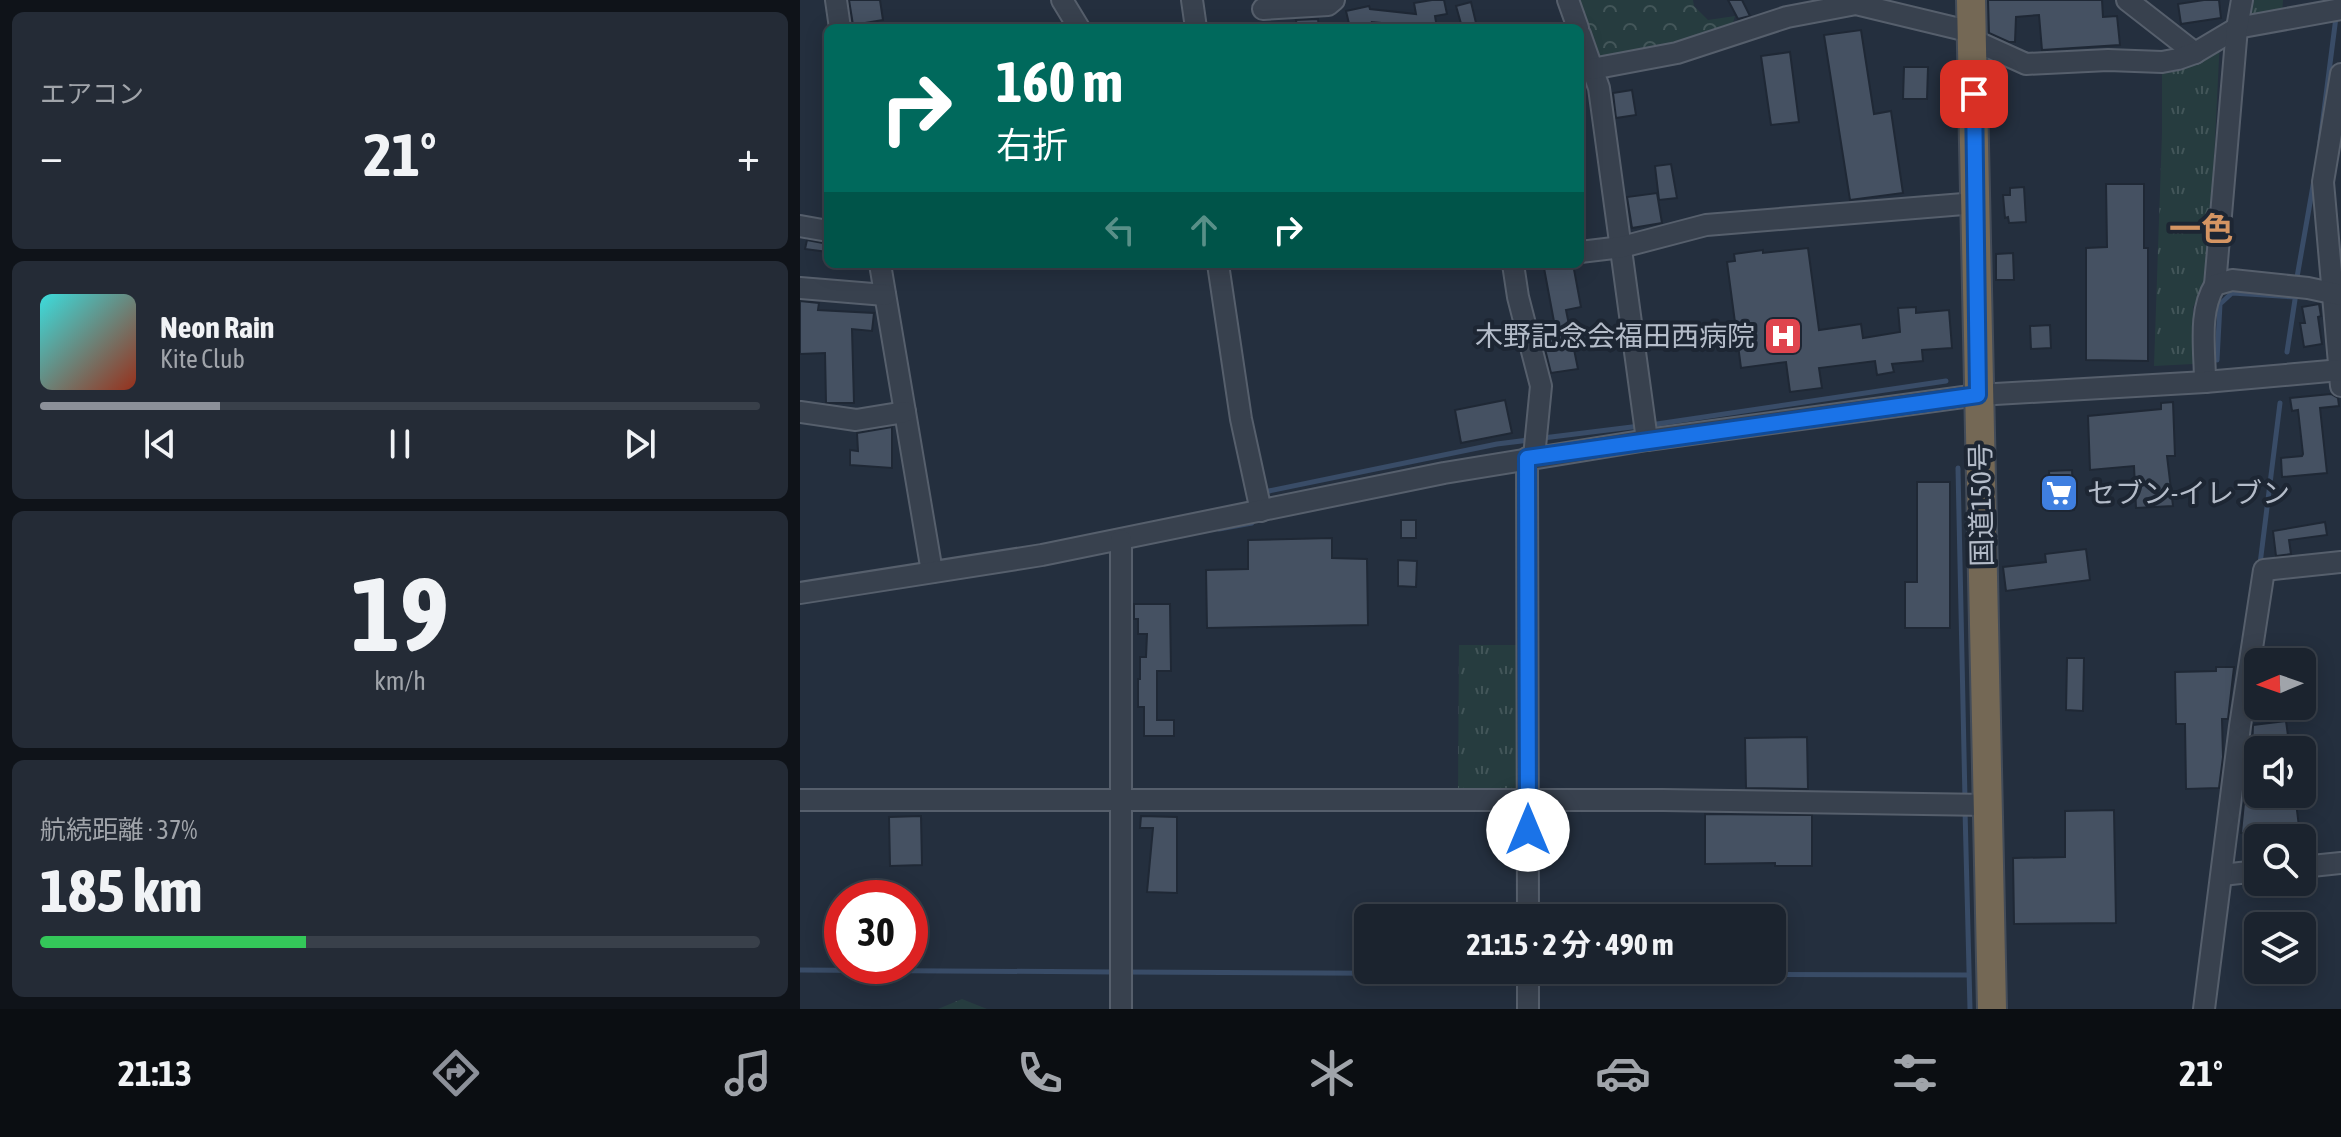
<!DOCTYPE html>
<html lang="ja">
<meta charset="utf-8">
<style>
body{margin:0;font-family:"Asap Condensed","Noto Sans JP",sans-serif;background:#242b36;color:#f1f3f6;height:100vh;display:flex;flex-direction:column;font-size:30px;white-space:nowrap}
*{box-sizing:border-box;margin:0}
p{font-size:26px;color:#a0a4aa}
.icon{flex:none;width:44px;height:44px;fill:none;stroke:currentColor;stroke-width:2;stroke-linecap:round;stroke-linejoin:round}
.map{position:relative;flex:1;overflow:hidden}
.side{display:flex;flex-direction:column;gap:12px;padding:12px;background:#0f1319;width:800px}
.side>*{flex:none}
.hud{position:absolute;left:24px;top:24px;width:760px;height:244px;border-radius:12px;box-shadow:0 4px 20px #0003,0 0 0 2px #39404a;background:#00695c;color:#fff;overflow:hidden}
.needle{width:52px;rotate:268deg}
.tools{position:absolute;left:1444px;top:648px;display:grid;gap:16px}
.tools a{display:grid;place-items:center;width:72px;height:72px;border-radius:12px;background:#1b232e;box-shadow:0 4px 20px #0003,0 0 0 2px #39404a;font-size:40px}
.speed{position:absolute;left:24px;top:880px;display:flex;gap:16px;font-size:40px;font-weight:700;text-align:center}
.speed>*{display:grid;place-content:center;width:104px;height:104px;border-radius:50%;background:#1b232e;box-shadow:0 4px 20px #0003,0 0 0 2px #39404a;line-height:1}
.speed .limit{border:12px solid #d22;background:#fff;color:#111}
.pin{position:absolute;display:grid;place-items:center;width:68px;height:68px;color:#fff;margin:-34px;border-radius:16px;box-shadow:0 4px 12px #0006}
.me{position:absolute;width:88px;margin:-44px;rotate:0deg;stroke-linejoin:round;filter:drop-shadow(0 0 6px #0008)}
.turn{display:flex;align-items:center;gap:28px;height:168px;padding:0 40px;font-size:36px}
.turn .icon{width:104px;height:104px;stroke-width:2.5}
.turn b{display:block;font-size:56px;line-height:68px}
.lanes{display:flex;align-items:center;height:76px;padding:0 40px;background:#0003;justify-content:center;gap:40px;direction:ltr}
.lanes .off{opacity:.35}
.big{font-size:60px;font-weight:700;line-height:1.1}
.side .tile{flex:1;display:flex;flex-direction:column;justify-content:center;gap:12px;min-width:0;padding:0 28px;border-radius:12px;background:#242b36}
.side .dial{align-items:center;gap:0}
.dial b{font-size:104px;line-height:1}
.song{display:flex;align-items:center;gap:24px}
.cover{width:96px;height:96px;border-radius:12px;background:linear-gradient(135deg,hsl(180 70% 55%),hsl(10 70% 35%))}
.played{height:8px;border-radius:4px;background:linear-gradient(90deg,#8c9099 25%,#39404a 25%)}
.keys{display:flex;justify-content:space-around;direction:ltr}
.heat{display:flex;justify-content:space-between;align-items:center;font-size:44px;direction:ltr}
.charge{height:12px;border-radius:6px;background:linear-gradient(90deg,#34c759 37%,#39404a 0)}
.trip{position:absolute;left:554px;top:904px;width:432px;height:80px;border-radius:12px;background:#1b232e;box-shadow:0 4px 20px #0003,0 0 0 2px #39404a;font-weight:700;line-height:80px;text-align:center}
.tabs{display:flex;height:128px;justify-content:space-around;align-items:center;background:#0b0e12;color:#a0a4aa}
.tabs .icon{width:56px;height:56px}
.tabs .on{color:#8c9099}
.tabs b{font-size:36px;color:#f1f3f6}
main{display:flex;flex:1;min-height:0}
.map>svg:first-child{display:block}
</style>
<main>
<section class="side">
<div class="tile"><p>エアコン</p>
<div class="heat"><a>−</a><b class="big">21°</b><a>+</a></div>
</div>
<div class="tile">
<div class="song"><i class="cover"></i><div><b>Neon Rain</b><p>Kite Club</p></div></div>
<div class="played"></div>
<div class="keys"><svg class="icon" aria-label="previous" viewBox="0 0 24 24"><path d="M18 5L8 12l10 7zM5 5v14"/></svg><svg class="icon" aria-label="pause" viewBox="0 0 24 24"><path d="M8 5v14M16 5v14"/></svg><svg class="icon" aria-label="next" viewBox="0 0 24 24"><path d="M6 5l10 7-10 7zM19 5v14"/></svg></div>
</div>
<div class="tile dial"><b>19</b><p>km/h</p></div>
<div class="tile"><p>航続距離 · 37%</p><b class="big">185 km</b><div class="charge"></div></div>
</section>
<div class="map">
<svg width="1541" height="1009" viewBox="0 0 1541 1009">
<defs>
<pattern id="grass-tufts" width="24" height="20" patternUnits="userSpaceOnUse" patternTransform="scale(2)"><rect width="24" height="20" fill="#263c3f"/><path d="M3 7l-1-3M5 7V3M7 7l1-3M15 17l-1-3M17 17v-4M19 17l1-3" fill="none" stroke="#435659"/></pattern>
<pattern id="forest-crowns" width="20" height="18" patternUnits="userSpaceOnUse" patternTransform="scale(2)"><rect width="20" height="18" fill="#263c3f"/><path d="M2 6a3 3 0 1 1 6 0M12 15a3 3 0 1 1 6 0" fill="none" stroke="#435659"/></pattern>
</defs>
<rect width="100%" height="100%" fill="#242f3e"/>
<g fill="url(#grass-tufts)">
<polygon points="1451,0 1483,0 1482,14 1446,20"/>
<polygon points="1420,38 1408,282 1393,307 1393,364 1354,366 1362,133 1362,62"/>
<polygon points="659,645 719,645 721,794 658,794"/>
</g>
<g fill="url(#forest-crowns)">
<polygon points="768,0 893,0 894,6 908,20 935,16 929,36 790,63"/>
<polygon points="162,999 187,1009 138,1009"/>
</g>
<g fill="none" stroke-linecap="round" stroke-linejoin="round">
<g stroke="#394c67" stroke-width="5">
<polyline points="1520,142 1536,17"/>
<polyline points="1496,283 1514,180"/>
<polyline points="1487,352 1496,293"/>
<polyline points="1417,360 1420,304 1432,293 1496,297"/>
<polyline points="850,425 1146,381"/>
<polyline points="743,438 840,426"/>
<polyline points="1158,468 1165,800"/>
<polyline points="462,495 464,492 697,444 729,440"/>
<polyline points="419,529 452,523 453,519"/>
<polyline points="1460,564 1480,403"/>
<polyline points="1165,810 1170,1009"/>
<polyline points="0,970 315,972"/>
<polyline points="325,972 723,974"/>
<polyline points="733,974 1168,975"/>
</g>
</g>
<g fill="#455162" stroke="#1f2835" stroke-width="2">
<polygon points="49,0 80,0 83,20 53,25"/>
<polygon points="632,0 644,0 647,14 635,16 637,28 572,22 573,28 550,28 546,11 569,6 570,9 616,14 614,3"/>
<polygon points="928,0 942,0 950,16 938,19"/>
<polygon points="1188,0 1302,0 1303,17 1317,16 1320,45 1242,50 1239,15 1216,17 1215,42 1209,42 1189,33"/>
<polygon points="1404,0 1419,0 1421,18 1381,24 1378,4"/>
<polygon points="671,2 676,23 662,27 656,6"/>
<polygon points="518,19 519,28 497,28 496,20"/>
<polygon points="1061,30 1074,114 1091,111 1103,193 1050,200 1024,35"/>
<polygon points="990,52 999,122 971,125 961,56"/>
<polygon points="1104,67 1128,67 1127,99 1103,99"/>
<polygon points="832,90 836,115 816,118 813,93"/>
<polygon points="871,164 877,198 859,200 855,166"/>
<polygon points="1306,184 1344,184 1344,248 1348,248 1348,361 1286,360 1286,248 1307,247"/>
<polygon points="1224,187 1226,222 1209,223 1208,217 1205,218 1203,195 1210,195 1210,188"/>
<polygon points="857,193 862,223 832,228 827,197"/>
<polygon points="7,240 28,244 28,252 5,249"/>
<polygon points="1008,248 1019,330 1061,324 1063,338 1100,332 1098,308 1116,307 1116,313 1149,310 1152,348 1122,350 1123,361 1092,364 1094,372 1077,375 1075,361 1019,368 1022,388 990,392 986,362 941,368 927,262 935,261 934,254 963,250 963,253"/>
<polygon points="1213,253 1214,280 1196,280 1196,254"/>
<polygon points="773,264 781,307 766,310 778,369 751,373 740,329 755,327 744,268"/>
<polygon points="0,301 19,303 18,310 74,313 72,331 52,329 54,403 26,403 25,353 0,354"/>
<polygon points="1519,304 1521,316 1518,317 1522,344 1504,347 1500,323 1505,323 1502,307"/>
<polygon points="1250,325 1251,348 1231,349 1230,326"/>
<polygon points="1531,394 1538,398 1539,406 1520,408 1527,473 1482,477 1481,458 1502,456 1503,454 1498,410 1492,411 1490,398"/>
<polygon points="705,400 712,433 661,443 655,410"/>
<polygon points="1373,402 1375,456 1367,456 1373,506 1336,508 1334,466 1290,470 1288,416 1361,409 1361,403"/>
<polygon points="92,427 92,468 50,465 50,450 58,451 57,433"/>
<polygon points="1272,470 1274,510 1251,511 1249,471"/>
<polygon points="1117,482 1150,482 1150,628 1105,628 1105,582 1117,582"/>
<rect x="601" y="520" width="15" height="18"/>
<polygon points="1525,522 1527,535 1489,540 1491,554 1476,556 1473,531"/>
<polygon points="532,538 532,558 567,559 568,625 407,628 406,570 448,569 448,540"/>
<polygon points="1286,549 1290,580 1206,591 1203,567 1246,562 1245,554"/>
<polygon points="598,560 617,561 616,587 598,586"/>
<polygon points="334,604 370,604 371,671 357,671 357,720 374,720 374,736 344,736 344,707 338,707 338,679 340,679 340,657 346,657 347,634 338,634 338,619 334,619"/>
<polygon points="1267,658 1284,658 1283,711 1266,710"/>
<polygon points="1416,667 1434,667 1428,719 1422,719 1423,757 1419,788 1386,789 1385,724 1376,724 1375,672 1416,671"/>
<polygon points="1486,721 1490,750 1452,750 1453,725"/>
<polygon points="1007,737 1008,789 946,788 945,738"/>
<polygon points="1445,793 1495,794 1500,835 1463,838 1462,833 1441,833"/>
<polygon points="1314,810 1316,923 1214,924 1213,858 1265,857 1265,811"/>
<polygon points="905,814 1012,815 1012,866 975,866 975,863 905,864"/>
<polygon points="121,816 122,865 90,866 89,817"/>
<polygon points="341,816 377,817 377,893 347,892 353,828 340,828"/>
</g>
<g fill="none" stroke-linecap="round" stroke-linejoin="round">
<defs>
<g id="minor">
<polyline points="36,0 40,28"/>
<polyline points="262,0 279,28"/>
<polyline points="392,0 396,28"/>
<polyline points="768,0 778,28"/>
<polyline points="1327,0 1395,53"/>
<polyline points="463,9 528,5 534,0"/>
<polyline points="780,34 799,88 847,440"/>
<polyline points="1173,40 1226,64 1308,60 1362,62 1378,59 1395,53 1437,28 1541,9"/>
<polyline points="792,69 877,53 987,17 1056,4 1172,32"/>
<polyline points="1541,74 1523,182 1541,386"/>
<polyline points="0,226 28,231"/>
<polyline points="780,252 822,247 906,225 1176,203"/>
<polyline points="80,264 132,572"/>
<polyline points="418,264 441,419 461,511"/>
<polyline points="713,264 718,297 741,386 734,457"/>
<polyline points="1415,285 1437,28 1442,0"/>
<polyline points="0,288 85,295"/>
<path d="M 1405,382 C 1405,350 1398,312 1415,285 L 1432,280 L 1508,288 L 1541,295"/>
<polyline points="0,412 56,420 105,412"/>
<polyline points="727,458 728,918"/>
<polyline points="0,593 242,555 644,473 847,440 1178,395 1405,382 1541,370"/>
<polyline points="0,800 863,800 1188,805"/>
<polyline points="1502,867 1541,863"/>
<polyline points="1422,875 1458,871"/>
<polyline points="321,1009 321,540"/>
<polyline points="728,1009 728,970"/>
<polyline points="1404,1009 1440,726 1464,570 1541,562"/>
</g>
<polyline id="highway" points="1171,0 1192,1009"/>
</defs>
<use href="#minor" stroke="#565f6c" stroke-width="24"/>
<use href="#highway" stroke="#434c59" stroke-width="32"/>
<use href="#minor" stroke="#38414e" stroke-width="20"/>
<use href="#highway" stroke="#746855" stroke-width="28"/>
</g>
<g fill="none" stroke-linecap="round" stroke-linejoin="round">
<defs>
<polyline id="route" points="728,830 727,458 1178,395 1174,94"/>
</defs>
<use href="#route" stroke="#114b97" stroke-width="20"/>
<use href="#route" stroke="#1a73e8" stroke-width="14"/>
</g>
<defs>
<symbol id="hospital-square" viewBox="-11 -11 22 22"><rect x="-9" y="-9" width="18" height="18" rx="4" fill="#e0444e" stroke="#1d2633"/><path d="M-5-5h3v3.5h4V-5h3V5h-3V1.5h-4V5h-3Z" fill="#fff"/></symbol>
<symbol id="supermarket-square" viewBox="-11 -11 22 22"><rect x="-9" y="-9" width="18" height="18" rx="4" fill="#3f7fe0" stroke="#1d2633"/><path d="M-6-5.5h2.5l.6 2H6L4.5 2H-2.5L-4.4-4H-6ZM-1.5 3.2a1.3 1.3 0 1 0 .1 0ZM3 3.2a1.3 1.3 0 1 0 .1 0Z" fill="#fff"/></symbol>
</defs>
<g fill-rule="evenodd">
<use href="#hospital-square" x="961" y="314" width="44" height="44"/>
<use href="#supermarket-square" x="1237" y="471" width="44" height="44"/>
</g>
<g text-anchor="middle" dominant-baseline="central" stroke-width="8" stroke-linejoin="round" paint-order="stroke">
<g font-size="28" fill="#b4bcc9" stroke="#1d2633" text-anchor="end">
<text x="955" y="336">木野記念会福田西病院</text>
<text x="1287" y="493" text-anchor="start">セブン-イレブン</text>
</g>
<g font-size="28" fill="#b4bcc9" stroke="#1d2633">
<text transform="translate(1181 505) rotate(-91)">国道150号</text>
</g>
<g font-size="32" font-weight="bold" fill="#d59563" stroke="#1d2633">
<text x="1401" y="228">一色</text>
</g>
</g>
</svg>
<div class="tools">
<a><svg class="needle" viewBox="-14 -14 28 28"><path d="M0-13l5 13h-10z" fill="#e53935"/><path d="M0 13l5-13h-10z" fill="#a0a4aa"/></svg></a>
<a><svg class="icon" aria-label="sound" viewBox="0 0 24 24"><path d="M4 9h4l5-4v14l-5-4H4zM17 9q2 3 0 6"/></svg></a>
<a><svg class="icon" aria-label="search" viewBox="0 0 24 24"><circle cx="10" cy="10" r="6"/><path d="M15 15l6 6"/></svg></a>
<a><svg class="icon" aria-label="layers" viewBox="0 0 24 24"><path d="M12 4l9 5-9 5-9-5zM3 14l9 5 9-5"/></svg></a>
</div>
<div class="speed"><div class="limit">30</div></div>
<div class="pin" style="left:1174px;top:94px;background:#d93025"><svg class="icon" aria-label="arrive" viewBox="0 0 24 24"><path d="M6 21V4h12l-3 4 3 4H6"/></svg></div>
<svg class="me" style="left:728px;top:830px" viewBox="-20 -20 40 40"><circle r="19" fill="#fff"/><path d="M0-13L10 11 0 6-10 11z" fill="#1a73e8"/></svg>
<div class="trip">21:15 · 2 分 · 490 m</div>
<div class="hud">
<div class="turn"><svg class="icon" aria-label="right" viewBox="0 0 24 24"><path d="M7 20v-9h11M14 6l5 5-5 5"/></svg><div><b>160 m</b>右折</div></div>
<div class="lanes"><svg class="icon off" aria-label="left" viewBox="0 0 24 24"><path d="M17 20v-9H6M10 6l-5 5 5 5"/></svg><svg class="icon off" aria-label="ahead" viewBox="0 0 24 24"><path d="M12 20V5M6 11l6-6 6 6"/></svg><svg class="icon" aria-label="right" viewBox="0 0 24 24"><path d="M7 20v-9h11M14 6l5 5-5 5"/></svg></div>
</div>
</div>
</main>
<nav class="tabs">
<b>21:13</b>
<svg class="icon on" aria-label="directions" viewBox="0 0 24 24"><path d="M12 3l9 9-9 9-9-9zM9 14v-3h6M13 9l2 2-2 2"/></svg>
<svg class="icon" aria-label="music" viewBox="0 0 24 24"><path d="M9 18V5l10-2v13"/><circle cx="6" cy="18" r="3"/><circle cx="16" cy="16" r="3"/></svg>
<svg class="icon" aria-label="phone" viewBox="0 0 24 24"><path d="M5 4h4l2 5-3 2q2 4 5 5l2-3 5 2v4C11 20 4 13 5 4z"/></svg>
<svg class="icon" aria-label="climate" viewBox="0 0 24 24"><path d="M12 3v18M4 7l16 10M4 17L20 7"/></svg>
<svg class="icon" aria-label="car" viewBox="0 0 24 24"><path d="M5 17H2v-5l4-1 3-4h7l3 4 3 1v5h-3M9 17h6M6 11h13"/><circle cx="7" cy="17" r="2"/><circle cx="17" cy="17" r="2"/></svg>
<svg class="icon" aria-label="filters" viewBox="0 0 24 24"><path d="M4 7h16M4 17h16"/><circle cx="9" cy="7" r="2"/><circle cx="15" cy="17" r="2"/></svg>
<b>21°</b>
</nav>
